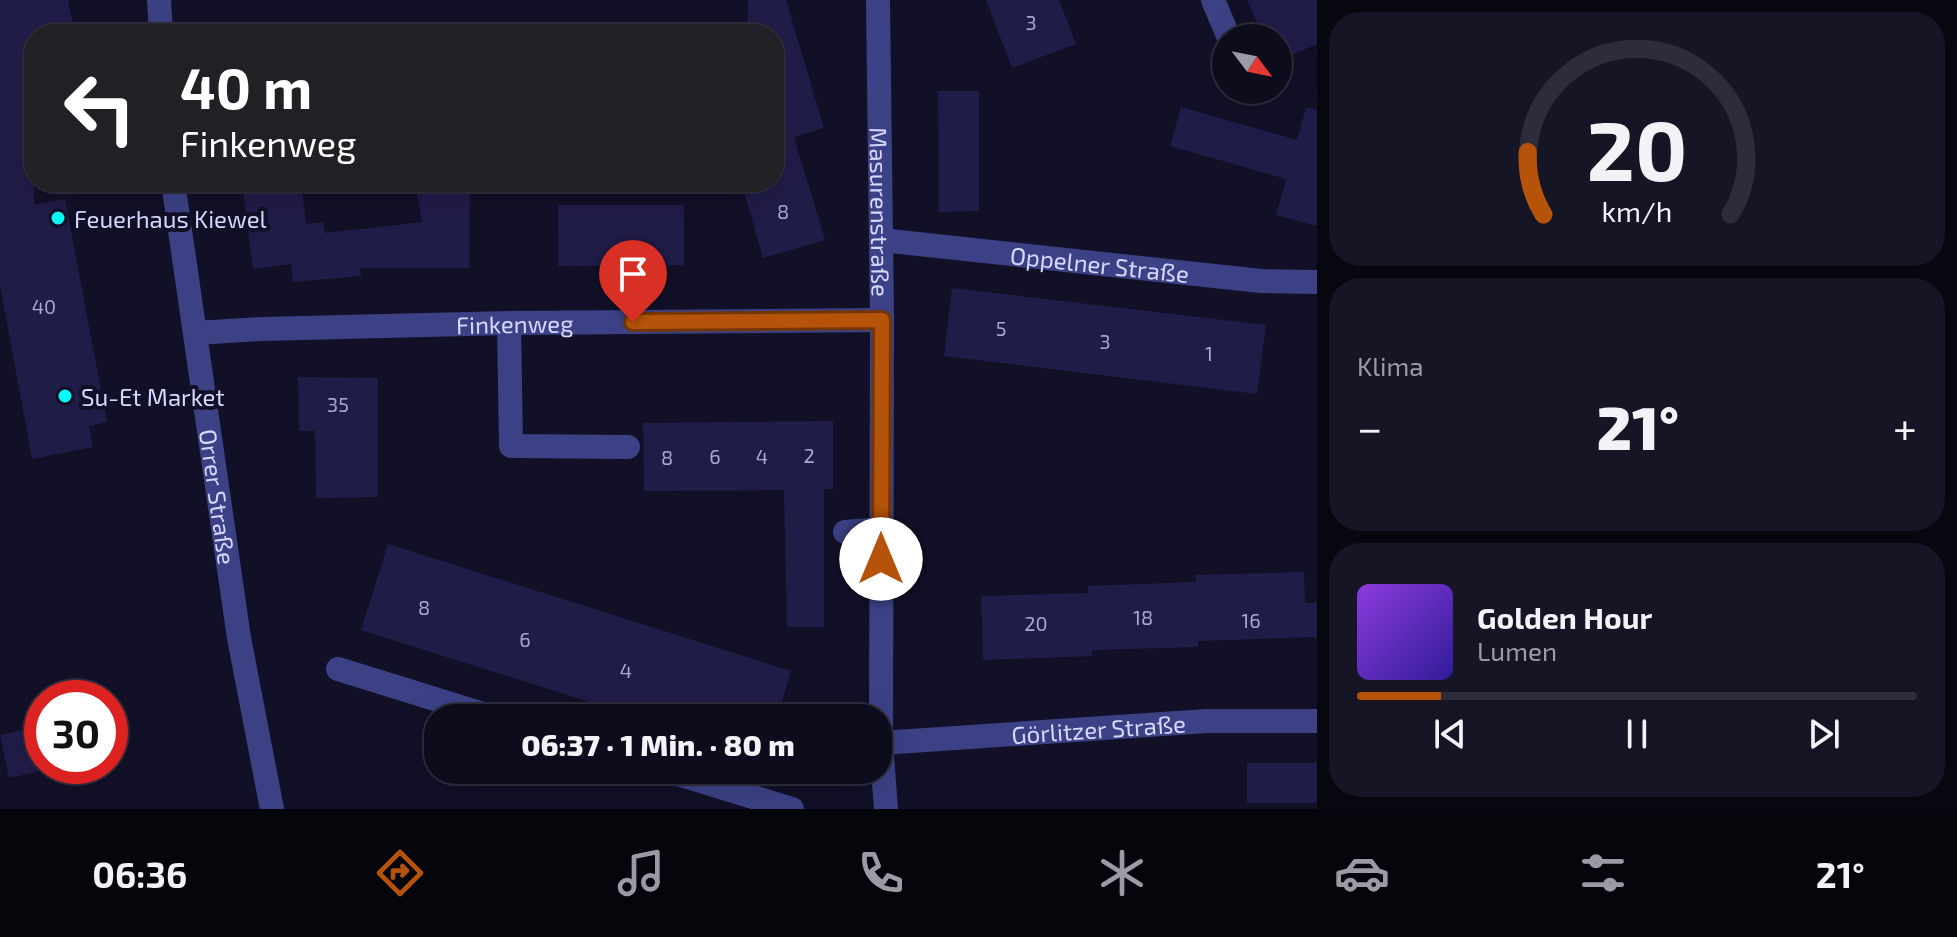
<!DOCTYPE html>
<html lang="de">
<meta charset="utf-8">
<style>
body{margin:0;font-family:"Exo 2",sans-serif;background:#161526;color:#f1f3f6;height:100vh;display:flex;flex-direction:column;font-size:30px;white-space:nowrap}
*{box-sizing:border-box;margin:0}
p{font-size:26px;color:#9a9ba4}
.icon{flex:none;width:44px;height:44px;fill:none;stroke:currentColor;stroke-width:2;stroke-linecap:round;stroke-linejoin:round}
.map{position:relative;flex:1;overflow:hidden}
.drawer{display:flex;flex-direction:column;gap:12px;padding:12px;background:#070710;width:640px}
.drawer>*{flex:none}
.top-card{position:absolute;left:24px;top:24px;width:760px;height:168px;border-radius:32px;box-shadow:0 8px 32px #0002,0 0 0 2px #2d2c3b;background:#202124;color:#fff;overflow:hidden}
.needle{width:52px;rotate:122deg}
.fabs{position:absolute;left:1212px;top:24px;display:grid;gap:16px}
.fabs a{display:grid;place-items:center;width:80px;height:80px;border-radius:50%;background:#0d0c1d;box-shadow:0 8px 32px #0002,0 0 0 2px #2d2c3b;font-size:40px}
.speed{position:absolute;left:24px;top:680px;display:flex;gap:16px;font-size:40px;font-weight:700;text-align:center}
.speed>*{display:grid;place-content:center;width:104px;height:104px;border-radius:50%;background:#0d0c1d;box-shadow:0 8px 32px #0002,0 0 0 2px #2d2c3b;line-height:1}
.speed .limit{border:12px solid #d22;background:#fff;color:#111}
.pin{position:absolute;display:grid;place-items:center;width:68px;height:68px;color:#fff;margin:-82px -34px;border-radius:50% 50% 50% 0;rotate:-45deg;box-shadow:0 0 8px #0007}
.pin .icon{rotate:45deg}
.me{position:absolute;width:88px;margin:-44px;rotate:0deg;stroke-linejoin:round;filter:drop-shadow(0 0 6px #0008)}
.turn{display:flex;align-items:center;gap:28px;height:168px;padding:0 24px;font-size:36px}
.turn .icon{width:104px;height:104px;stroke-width:2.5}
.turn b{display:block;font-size:56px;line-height:68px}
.big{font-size:60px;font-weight:800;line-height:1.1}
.drawer .widget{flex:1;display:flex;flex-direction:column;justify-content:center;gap:12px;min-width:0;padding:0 28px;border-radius:32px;background:#161526}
.drawer .dial{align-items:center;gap:0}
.dial svg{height:208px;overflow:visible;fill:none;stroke:#2d2c3b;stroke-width:7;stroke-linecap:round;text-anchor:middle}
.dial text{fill:#f1f3f6;stroke:none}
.song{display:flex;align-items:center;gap:24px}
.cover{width:96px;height:96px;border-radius:12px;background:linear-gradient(135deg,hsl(270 70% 55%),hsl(250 70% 35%))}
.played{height:8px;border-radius:4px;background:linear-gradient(90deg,#b45309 15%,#2d2c3b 15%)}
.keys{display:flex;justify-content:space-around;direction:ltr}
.heat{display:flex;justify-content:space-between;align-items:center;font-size:44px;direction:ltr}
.trip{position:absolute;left:424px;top:704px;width:468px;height:80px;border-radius:32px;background:#0d0c1d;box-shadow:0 8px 32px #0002,0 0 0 2px #2d2c3b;font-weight:800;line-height:80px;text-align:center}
.dock{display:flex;height:128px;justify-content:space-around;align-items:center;background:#05050c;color:#9a9ba4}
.dock .icon{width:56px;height:56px}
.dock .current{color:#b45309}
.dock b{font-size:36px;color:#f1f3f6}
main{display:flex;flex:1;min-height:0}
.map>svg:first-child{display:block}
</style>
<main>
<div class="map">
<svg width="1317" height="809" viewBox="0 0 1317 809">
<rect width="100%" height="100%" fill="#111027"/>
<g fill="#201c48">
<polygon points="0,0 68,0 75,34 34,34 34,205 65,199 107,422 89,426 93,447 32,459 0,285"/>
<polygon points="748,0 786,0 824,128 794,137 825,240 763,258 741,182 774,182 774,34 747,34"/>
<polygon points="986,0 1059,0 1076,44 1012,68"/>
<polygon points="1247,0 1317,0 1317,44 1278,61 1278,38 1264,38"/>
<polygon points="938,91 979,91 979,211 939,212"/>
<polygon points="1181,107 1297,140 1306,108 1317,109 1317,226 1276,215 1289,169 1286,179 1170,146"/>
<polygon points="242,182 301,182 306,224 323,222 325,233 422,222 416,187 470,185 469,268 360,268 361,276 293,282 291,264 253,269"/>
<polygon points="558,205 684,205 684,265 558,266"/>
<polygon points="952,288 1266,325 1257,394 944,356"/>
<polygon points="298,377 378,378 378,497 316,498 315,431 299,431"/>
<polygon points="833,421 833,489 824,489 824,627 787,627 784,490 644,491 643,423"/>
<polygon points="388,544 791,671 777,718 640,718 361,630"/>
<polygon points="1304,572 1305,603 1317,603 1317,637 1198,641 1198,647 1092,650 1092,656 983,660 981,596 1088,593 1088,586 1196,582 1195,575"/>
<polygon points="42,726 42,771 9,778 0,735"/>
<rect x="1247" y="763" width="70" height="40"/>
</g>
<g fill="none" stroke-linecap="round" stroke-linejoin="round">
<g stroke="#3c4186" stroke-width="24">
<polyline points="159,0 161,34"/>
<path id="s1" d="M 878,0 L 882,320 L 881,743 L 886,809"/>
<polyline points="1213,0 1229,38"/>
<path id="s2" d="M 173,182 L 239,638 L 272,809"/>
<path id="s3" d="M 881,240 L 1261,281 L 1317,282"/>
<polyline points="509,323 511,446 628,447"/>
<path id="s4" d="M 195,333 L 261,329 L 509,323 L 882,320"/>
<polyline points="845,532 881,529"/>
<polyline points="338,669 496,718"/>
<path id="s5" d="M 881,743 L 1207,721 L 1317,721"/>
<polyline points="665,770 792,809"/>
</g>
</g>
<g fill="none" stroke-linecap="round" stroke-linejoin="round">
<defs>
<polyline id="route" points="633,322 882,320 881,559"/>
</defs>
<use href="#route" stroke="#753606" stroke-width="20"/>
<use href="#route" stroke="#b45309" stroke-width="14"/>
</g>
<g fill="#05fcf8" stroke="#111027" stroke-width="3">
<circle cx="58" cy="218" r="8"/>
<circle cx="65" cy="396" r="8"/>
</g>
<g text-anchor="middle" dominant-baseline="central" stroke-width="8" stroke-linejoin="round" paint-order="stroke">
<g font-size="20" fill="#a9a8d1">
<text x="1031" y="22">3</text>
<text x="783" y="211">8</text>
<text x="44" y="306">40</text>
<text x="1001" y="328">5</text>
<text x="1105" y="341">3</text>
<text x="1209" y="353">1</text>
<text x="338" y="404">35</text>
<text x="809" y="455">2</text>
<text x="715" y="456">6</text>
<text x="762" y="456">4</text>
<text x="667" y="457">8</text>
<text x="424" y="607">8</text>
<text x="1143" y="617">18</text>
<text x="1251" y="620">16</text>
<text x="1036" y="623">20</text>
<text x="525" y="639">6</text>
<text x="626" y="670">4</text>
</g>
<g font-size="24" fill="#d7d7ff" stroke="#111027">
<text stroke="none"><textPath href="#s1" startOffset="212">Masurenstraße</textPath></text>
<text stroke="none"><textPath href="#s3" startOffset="220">Oppelner Straße</textPath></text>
<text stroke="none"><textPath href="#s4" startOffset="320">Finkenweg</textPath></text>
<text stroke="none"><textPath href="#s2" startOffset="318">Orrer Straße</textPath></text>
<text stroke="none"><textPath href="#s5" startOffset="218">Görlitzer Straße</textPath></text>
</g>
<g font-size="24" fill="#d7d7ff" stroke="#111027" text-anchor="start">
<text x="74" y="218">Feuerhaus Kiewel</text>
<text x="81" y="396">Su-Et Market</text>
</g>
</g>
</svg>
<div class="fabs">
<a><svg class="needle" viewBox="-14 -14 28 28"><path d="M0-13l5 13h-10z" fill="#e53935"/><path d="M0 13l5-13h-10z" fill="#9a9ba4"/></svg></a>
</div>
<div class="speed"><div class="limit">30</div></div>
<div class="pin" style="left:633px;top:322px;background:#d93025"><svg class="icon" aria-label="arrive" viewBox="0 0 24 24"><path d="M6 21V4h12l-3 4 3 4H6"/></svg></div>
<svg class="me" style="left:881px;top:559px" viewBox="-20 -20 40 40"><circle r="19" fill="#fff"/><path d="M0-13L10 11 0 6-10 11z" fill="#b45309"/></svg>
<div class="trip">06:37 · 1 Min. · 80 m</div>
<div class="top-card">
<div class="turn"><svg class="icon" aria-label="left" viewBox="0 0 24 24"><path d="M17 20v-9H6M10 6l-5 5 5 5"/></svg><div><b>40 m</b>Finkenweg</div></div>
</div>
</div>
<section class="drawer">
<div class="widget dial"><svg viewBox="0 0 100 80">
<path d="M14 69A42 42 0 1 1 86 69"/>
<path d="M14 69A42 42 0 0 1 8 45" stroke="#b45309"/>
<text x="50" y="56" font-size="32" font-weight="700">20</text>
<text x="50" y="72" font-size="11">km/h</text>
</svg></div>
<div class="widget"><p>Klima</p>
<div class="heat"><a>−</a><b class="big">21°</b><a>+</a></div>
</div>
<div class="widget">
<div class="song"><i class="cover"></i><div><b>Golden Hour</b><p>Lumen</p></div></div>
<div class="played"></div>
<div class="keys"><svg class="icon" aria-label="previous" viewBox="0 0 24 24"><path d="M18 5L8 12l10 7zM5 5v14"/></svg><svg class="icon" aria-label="pause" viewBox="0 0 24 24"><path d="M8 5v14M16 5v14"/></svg><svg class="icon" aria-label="next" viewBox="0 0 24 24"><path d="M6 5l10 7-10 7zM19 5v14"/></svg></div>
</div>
</section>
</main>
<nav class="dock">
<b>06:36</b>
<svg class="icon current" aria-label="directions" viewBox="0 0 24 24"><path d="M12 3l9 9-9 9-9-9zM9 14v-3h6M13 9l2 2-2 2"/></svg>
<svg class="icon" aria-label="music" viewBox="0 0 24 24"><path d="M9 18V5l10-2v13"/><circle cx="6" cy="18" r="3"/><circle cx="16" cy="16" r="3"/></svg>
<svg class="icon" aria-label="phone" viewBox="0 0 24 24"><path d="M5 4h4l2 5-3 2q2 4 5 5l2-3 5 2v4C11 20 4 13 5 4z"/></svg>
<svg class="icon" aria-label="climate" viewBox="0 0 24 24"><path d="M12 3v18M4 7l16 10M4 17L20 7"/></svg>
<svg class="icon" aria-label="car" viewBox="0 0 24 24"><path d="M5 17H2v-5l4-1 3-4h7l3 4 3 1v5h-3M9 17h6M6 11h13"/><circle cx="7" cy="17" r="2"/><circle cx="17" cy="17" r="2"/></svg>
<svg class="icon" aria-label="filters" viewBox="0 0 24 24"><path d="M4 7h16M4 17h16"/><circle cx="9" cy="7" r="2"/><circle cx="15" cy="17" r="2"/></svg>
<b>21°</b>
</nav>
